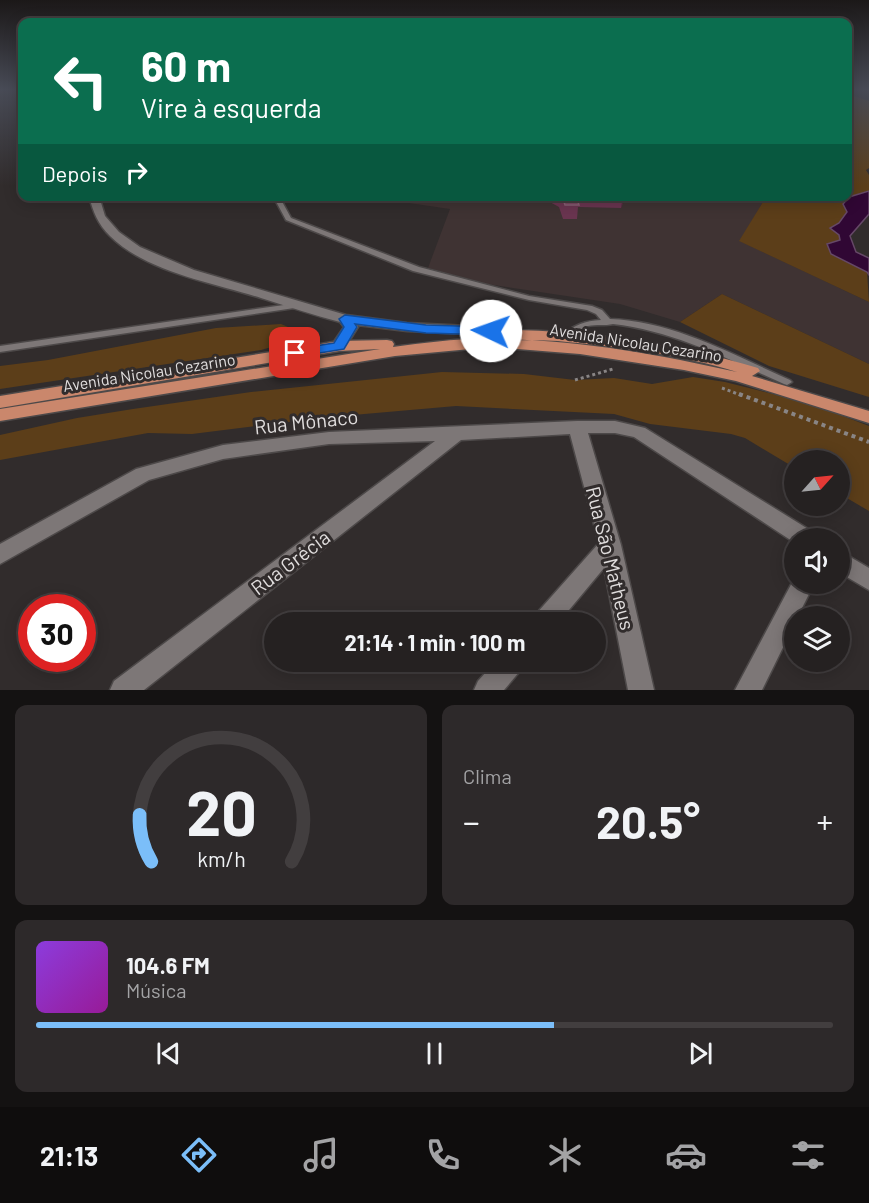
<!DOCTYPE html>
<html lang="pt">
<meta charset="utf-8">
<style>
body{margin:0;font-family:Barlow,sans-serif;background:#2d292a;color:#f1f3f6;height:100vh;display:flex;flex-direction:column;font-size:22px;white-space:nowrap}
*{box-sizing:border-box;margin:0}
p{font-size:20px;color:#a3a3a5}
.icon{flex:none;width:33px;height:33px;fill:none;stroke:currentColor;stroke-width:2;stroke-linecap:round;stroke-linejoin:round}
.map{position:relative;height:690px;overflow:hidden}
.panel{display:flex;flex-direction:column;gap:15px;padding:15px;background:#141212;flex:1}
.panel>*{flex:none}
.banner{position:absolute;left:18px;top:18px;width:834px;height:183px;border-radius:12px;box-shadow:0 3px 15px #0003,0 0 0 2px #423e3f;background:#0b6e4f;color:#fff;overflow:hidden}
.needle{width:39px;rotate:63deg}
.controls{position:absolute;left:784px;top:450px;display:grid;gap:12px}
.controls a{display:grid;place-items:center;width:66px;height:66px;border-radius:50%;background:#252121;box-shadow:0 3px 15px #0003,0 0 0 2px #423e3f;font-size:30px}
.speed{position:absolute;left:18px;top:594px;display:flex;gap:12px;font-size:30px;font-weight:700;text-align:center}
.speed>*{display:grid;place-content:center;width:78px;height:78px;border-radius:50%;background:#252121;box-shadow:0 3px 15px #0003,0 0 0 2px #423e3f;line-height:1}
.speed .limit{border:9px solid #d22;background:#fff;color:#111}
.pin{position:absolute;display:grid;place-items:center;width:51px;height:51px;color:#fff;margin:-26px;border-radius:12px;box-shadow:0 3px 9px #0006}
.me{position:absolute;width:66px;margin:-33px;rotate:273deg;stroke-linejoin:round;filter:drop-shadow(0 0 4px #0008)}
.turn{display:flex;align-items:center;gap:21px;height:126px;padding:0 24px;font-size:27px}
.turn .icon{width:78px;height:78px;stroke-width:2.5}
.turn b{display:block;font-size:42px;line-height:51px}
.then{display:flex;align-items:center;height:57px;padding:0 24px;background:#0003;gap:12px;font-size:22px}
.big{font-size:45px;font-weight:700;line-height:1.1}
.panel .widget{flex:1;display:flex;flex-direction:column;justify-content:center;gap:9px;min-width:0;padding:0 21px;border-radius:12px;background:#2d292a}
.panel .dial{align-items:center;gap:0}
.dial svg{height:156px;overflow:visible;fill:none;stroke:#423e3f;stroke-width:7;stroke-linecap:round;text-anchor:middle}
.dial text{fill:#f1f3f6;stroke:none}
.song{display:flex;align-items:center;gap:18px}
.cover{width:72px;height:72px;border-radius:9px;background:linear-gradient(135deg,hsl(270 70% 55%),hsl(300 70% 35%))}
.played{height:6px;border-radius:3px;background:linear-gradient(90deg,#7bbef9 65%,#423e3f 65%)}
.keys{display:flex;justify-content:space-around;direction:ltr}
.heat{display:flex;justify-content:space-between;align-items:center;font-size:33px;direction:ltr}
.panel .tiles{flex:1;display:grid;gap:15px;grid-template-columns:1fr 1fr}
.widget:last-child{grid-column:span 2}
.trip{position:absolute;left:264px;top:612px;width:342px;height:60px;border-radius:30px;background:#252121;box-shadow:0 3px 15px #0003,0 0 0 2px #423e3f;font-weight:700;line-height:60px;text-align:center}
.tabs{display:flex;height:96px;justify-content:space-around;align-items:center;background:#0f0d0d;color:#a3a3a5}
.tabs .icon{width:42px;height:42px}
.tabs .current{color:#7bbef9}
.tabs b{font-size:27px;color:#f1f3f6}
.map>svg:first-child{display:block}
</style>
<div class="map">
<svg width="869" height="690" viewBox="0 0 869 690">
<rect width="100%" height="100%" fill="#312c2c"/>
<polygon fill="#3f3333" points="411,196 766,197 740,241 869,302 869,364 722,294 680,322 620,304 487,284 428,268 450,209 409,203"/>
<g fill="#5c3e19">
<polygon points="848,94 869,101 869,168 866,170 869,175 869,191 849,197 848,212 839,223 840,240 831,254 867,272 869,302 739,241 766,197 848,196"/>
<polygon points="722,294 869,364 869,397 769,366 680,322"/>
<polygon points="281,324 288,327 289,337 275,346 261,350 0,389 0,366 48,360 216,328"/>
<polygon points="442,372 524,374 575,380 614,378 652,384 693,377 725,382 809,403 869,426 869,511 840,494 840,460 795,460 795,468 745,438 731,434 650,424 614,414 456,406 330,417 192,434 148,433 0,460 0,435 77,418 133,409 251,392"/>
</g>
<polygon fill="#300734" stroke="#654867" stroke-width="1.5" points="869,191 869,214 850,236 856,252 869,258 869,275 867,272 831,254 827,244 840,240 839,235 830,228 839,223 847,212 843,204 849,197"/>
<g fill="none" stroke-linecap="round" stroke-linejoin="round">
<defs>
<g id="service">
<path d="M 273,196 L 279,196 L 291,218 L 419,267 L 529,296 L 592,306 L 602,310 L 610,319 C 673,321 734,355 790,380 L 792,382 L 787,385 L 784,384 C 728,359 674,331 613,324 C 605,326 596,324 588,326 C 579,329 572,339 562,338 L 561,336 L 562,334 C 576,325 584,321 601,320 L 596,314 L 587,310 L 529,300 L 413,271 L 286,220 Z"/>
<polygon points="298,303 301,303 302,305 301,307 0,352 0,346"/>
</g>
<g id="minor">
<path d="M 89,196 L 99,196 L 105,216 L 119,232 L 140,247 L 194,270 L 346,315 L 407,323 L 509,328 L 516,332 L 509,336 L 407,331 L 357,325 L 358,327 L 344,349 L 334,349 L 331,346 L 344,327 L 340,322 C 313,315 287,306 261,298 C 214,283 146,272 110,236 C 98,224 93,212 89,196 Z"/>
<polygon points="577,421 615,421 645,428 813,532 816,538 795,538 795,543 634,437 615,433 588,433 621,545 654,690 628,690 604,568 559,622 532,622 536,614 599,543 570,434 461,440 144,690 110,690 114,681 435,441 329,444 223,459 149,480 0,564 0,544 136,469 223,445 329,432"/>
<polygon points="840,551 869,568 869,590 840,573"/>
<polygon points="795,577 795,584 814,584 798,616 795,616 795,623 762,690 735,690"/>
<polygon points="495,662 524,662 520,671 504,690 474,690 478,681"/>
</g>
<path id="primary" d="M 494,330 C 578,329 677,343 758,368 L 760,371 L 752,376 L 869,411 L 869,423 L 736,381 L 684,370 L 580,354 L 492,347 L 395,356 L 0,421 L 0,409 L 380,349 L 339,351 L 0,408 L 0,396 L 339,341 L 387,340 L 392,341 L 394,344 L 393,347 C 425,343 460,338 493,339 C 574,339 657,354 737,372 C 680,354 617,347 558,341 C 536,339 510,342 489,337 L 487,334 L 489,331 Z"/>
</defs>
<use href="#service" stroke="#4d4949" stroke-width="3"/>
<use href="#minor" stroke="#4d4949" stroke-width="3"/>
<use href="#primary" stroke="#4d4949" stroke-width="3"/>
<g stroke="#898585" stroke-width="3" stroke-dasharray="3 3" stroke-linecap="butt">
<polyline points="575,380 613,369"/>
<polyline points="722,388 743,396"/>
</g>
<polyline stroke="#898585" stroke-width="4" stroke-dasharray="4 4" stroke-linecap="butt" points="739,394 869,442"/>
<use href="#service" fill="#7d7777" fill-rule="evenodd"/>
<use href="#minor" fill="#7d7777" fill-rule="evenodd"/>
<use href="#primary" fill="#ca876c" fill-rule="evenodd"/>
</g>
<polygon fill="#6a3550" points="523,196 626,196 621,208 578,207 577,219 563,219 559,207 548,201 523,201"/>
<polygon fill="#4e2a3b" points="623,196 626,196 621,208"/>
<polygon fill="#77475f" stroke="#875f73" stroke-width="1.5" points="562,196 576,196 579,205 565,205"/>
<linearGradient id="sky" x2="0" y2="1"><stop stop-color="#1b1818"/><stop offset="0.48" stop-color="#484b56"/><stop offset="1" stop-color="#484b56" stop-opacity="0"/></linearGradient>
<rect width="869" height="186" fill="url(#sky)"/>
<polygon fill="#1a73e8" stroke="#114b97" stroke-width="1.5" points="345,315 426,325 491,327 498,331 491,335 426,333 355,324 357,327 344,349 295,357 290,356 288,353 290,350 334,343 344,327 339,319"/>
<g text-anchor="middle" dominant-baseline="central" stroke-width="6" stroke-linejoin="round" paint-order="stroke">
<g font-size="16" fill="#e1dede" stroke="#312c2c">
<text transform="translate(636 342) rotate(9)">Avenida Nicolau Cezarino</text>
<text transform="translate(149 372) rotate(-9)">Avenida Nicolau Cezarino</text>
</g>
<g font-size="20" fill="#e1dede" stroke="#312c2c">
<text transform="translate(306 421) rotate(-6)">Rua Mônaco</text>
<text transform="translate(611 558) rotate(76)">Rua São Matheus</text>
<text transform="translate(290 562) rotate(-37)">Rua Grécia</text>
</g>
</g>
</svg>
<div class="controls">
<a><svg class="needle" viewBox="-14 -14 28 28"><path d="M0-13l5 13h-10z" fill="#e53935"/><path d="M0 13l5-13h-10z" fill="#a3a3a5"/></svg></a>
<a><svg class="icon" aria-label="sound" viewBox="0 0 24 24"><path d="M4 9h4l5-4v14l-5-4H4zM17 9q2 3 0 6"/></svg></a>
<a><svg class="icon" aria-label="layers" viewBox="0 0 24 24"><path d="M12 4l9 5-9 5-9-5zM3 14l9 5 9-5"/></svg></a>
</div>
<div class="speed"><div class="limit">30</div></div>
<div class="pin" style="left:295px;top:353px;background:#d93025"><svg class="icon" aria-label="arrive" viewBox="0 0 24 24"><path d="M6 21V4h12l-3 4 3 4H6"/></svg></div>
<svg class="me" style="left:491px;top:331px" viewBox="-20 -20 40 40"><circle r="19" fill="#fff"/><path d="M0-13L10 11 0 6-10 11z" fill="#1a73e8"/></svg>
<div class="trip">21:14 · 1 min · 100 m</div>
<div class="banner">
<div class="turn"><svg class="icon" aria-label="left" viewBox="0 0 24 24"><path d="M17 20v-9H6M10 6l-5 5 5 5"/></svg><div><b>60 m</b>Vire à esquerda</div></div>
<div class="then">Depois<svg class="icon" aria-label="right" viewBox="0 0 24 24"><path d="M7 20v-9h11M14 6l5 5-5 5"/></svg></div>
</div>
</div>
<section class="panel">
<div class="tiles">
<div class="widget dial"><svg viewBox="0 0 100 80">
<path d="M14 69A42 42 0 1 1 86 69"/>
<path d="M14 69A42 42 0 0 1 8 45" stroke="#7bbef9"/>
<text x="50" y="56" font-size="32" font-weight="700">20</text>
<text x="50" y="72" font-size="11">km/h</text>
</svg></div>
<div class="widget"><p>Clima</p>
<div class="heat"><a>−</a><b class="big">20.5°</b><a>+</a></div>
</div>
<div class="widget">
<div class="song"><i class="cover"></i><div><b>104.6 FM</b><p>Música</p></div></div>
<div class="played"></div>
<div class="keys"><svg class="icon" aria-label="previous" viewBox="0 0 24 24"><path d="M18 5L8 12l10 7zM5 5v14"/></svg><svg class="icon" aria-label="pause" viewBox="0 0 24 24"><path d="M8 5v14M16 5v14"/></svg><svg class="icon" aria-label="next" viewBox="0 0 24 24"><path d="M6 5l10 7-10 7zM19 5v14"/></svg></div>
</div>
</div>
</section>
<nav class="tabs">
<b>21:13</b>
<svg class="icon current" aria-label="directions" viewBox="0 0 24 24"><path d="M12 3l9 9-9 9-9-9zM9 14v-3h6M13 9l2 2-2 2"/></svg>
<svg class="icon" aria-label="music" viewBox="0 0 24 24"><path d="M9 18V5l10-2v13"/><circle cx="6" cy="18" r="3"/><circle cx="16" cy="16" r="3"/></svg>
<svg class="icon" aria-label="phone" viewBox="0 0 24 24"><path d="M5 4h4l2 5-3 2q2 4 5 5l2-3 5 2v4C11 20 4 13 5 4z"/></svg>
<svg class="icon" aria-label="climate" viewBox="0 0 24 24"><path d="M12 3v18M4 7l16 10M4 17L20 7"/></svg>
<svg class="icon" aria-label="car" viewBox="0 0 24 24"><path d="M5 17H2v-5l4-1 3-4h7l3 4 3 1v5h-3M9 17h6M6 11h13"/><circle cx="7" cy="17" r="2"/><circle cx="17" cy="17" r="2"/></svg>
<svg class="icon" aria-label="filters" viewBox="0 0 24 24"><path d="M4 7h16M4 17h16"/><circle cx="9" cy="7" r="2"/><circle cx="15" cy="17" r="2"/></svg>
</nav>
